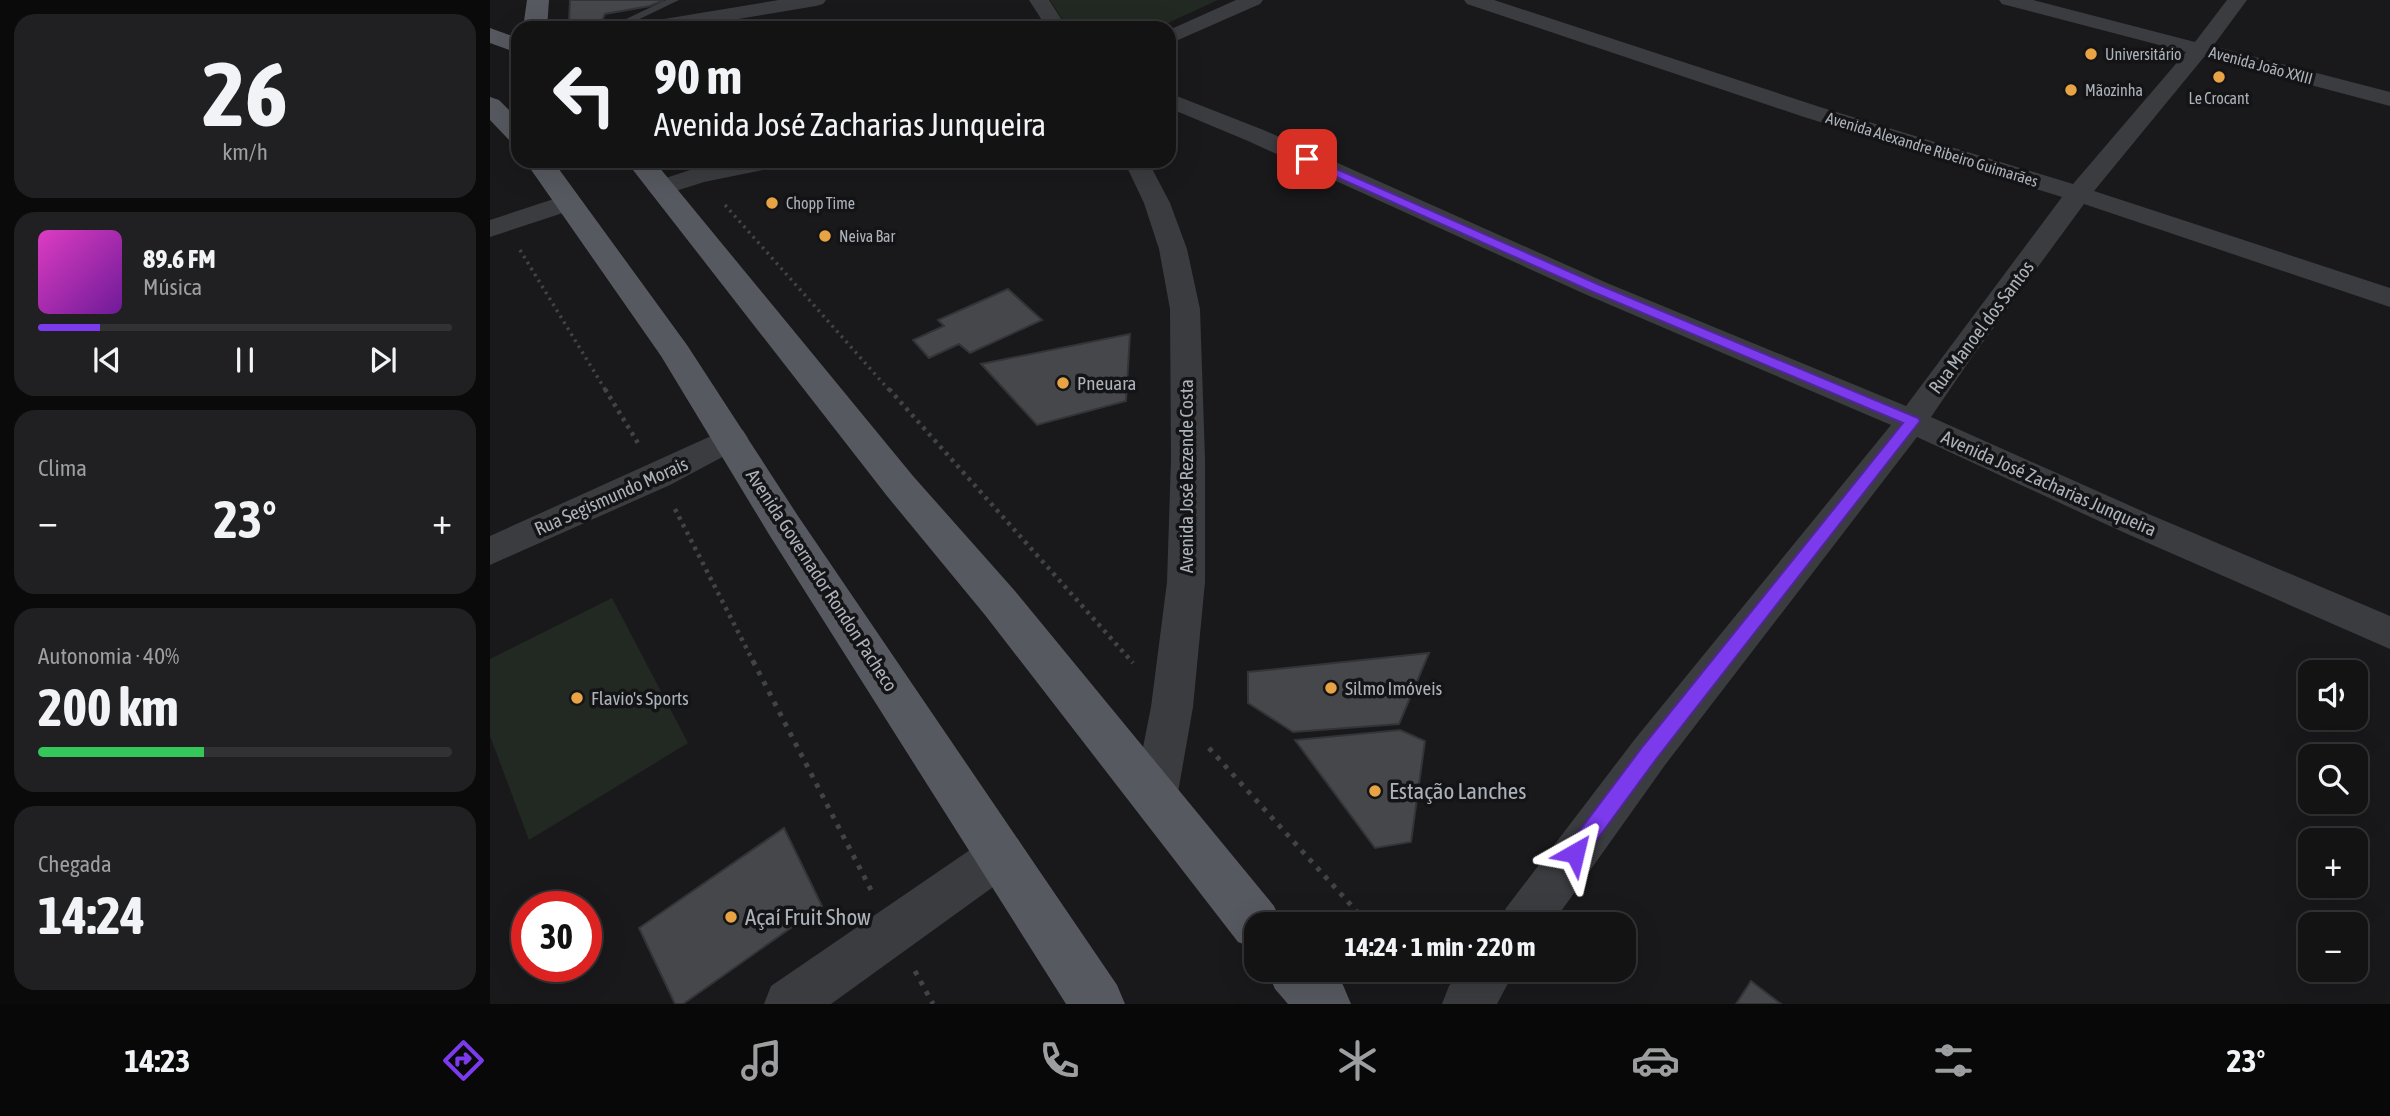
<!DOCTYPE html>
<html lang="pt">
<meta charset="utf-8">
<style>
body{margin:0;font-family:"Asap Condensed",sans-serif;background:#202022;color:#f1f3f6;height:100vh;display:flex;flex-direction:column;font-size:26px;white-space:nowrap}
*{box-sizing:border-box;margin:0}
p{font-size:23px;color:#9d9ea0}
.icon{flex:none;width:38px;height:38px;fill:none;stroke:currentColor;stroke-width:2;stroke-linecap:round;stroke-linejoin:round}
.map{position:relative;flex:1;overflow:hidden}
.panel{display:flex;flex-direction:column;gap:14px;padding:14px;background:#0a0a0b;width:490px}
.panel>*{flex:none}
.top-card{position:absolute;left:21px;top:21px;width:665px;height:147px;border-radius:21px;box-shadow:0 7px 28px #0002,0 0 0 2px #323234;background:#131314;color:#f1f3f6;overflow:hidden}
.tools{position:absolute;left:1808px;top:660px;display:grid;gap:14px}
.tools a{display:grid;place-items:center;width:70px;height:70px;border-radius:14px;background:#131314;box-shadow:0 7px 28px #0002,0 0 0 2px #323234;font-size:35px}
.speed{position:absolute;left:21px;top:891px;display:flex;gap:14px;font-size:35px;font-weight:700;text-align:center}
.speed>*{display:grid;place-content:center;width:91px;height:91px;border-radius:50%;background:#131314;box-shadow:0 7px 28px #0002,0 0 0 2px #323234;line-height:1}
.speed .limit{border:10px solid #d22;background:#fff;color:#111}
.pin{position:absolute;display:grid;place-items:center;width:60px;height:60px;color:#fff;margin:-30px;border-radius:14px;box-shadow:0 4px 10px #0006}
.me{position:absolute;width:77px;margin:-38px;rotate:37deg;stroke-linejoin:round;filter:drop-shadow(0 0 5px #0008)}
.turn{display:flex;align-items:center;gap:24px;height:147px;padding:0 28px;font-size:32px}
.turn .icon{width:91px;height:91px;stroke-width:2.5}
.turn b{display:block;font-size:49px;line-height:60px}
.big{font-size:52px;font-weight:700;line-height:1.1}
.panel .card{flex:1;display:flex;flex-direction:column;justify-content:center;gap:10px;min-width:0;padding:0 24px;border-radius:21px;background:#202022}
.panel .dial{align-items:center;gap:0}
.dial b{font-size:91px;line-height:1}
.song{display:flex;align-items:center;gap:21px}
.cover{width:84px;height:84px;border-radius:10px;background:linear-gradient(135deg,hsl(310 70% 55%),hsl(280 70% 35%))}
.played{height:7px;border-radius:4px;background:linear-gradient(90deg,#7c3aed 15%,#323234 15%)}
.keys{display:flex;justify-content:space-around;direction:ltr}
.heat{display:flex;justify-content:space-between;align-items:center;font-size:38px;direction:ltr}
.charge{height:10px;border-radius:5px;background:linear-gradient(90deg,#34c759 40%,#323234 0)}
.trip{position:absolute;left:754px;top:912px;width:392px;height:70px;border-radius:21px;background:#131314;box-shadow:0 7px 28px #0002,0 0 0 2px #323234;font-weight:700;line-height:70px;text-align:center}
.dock{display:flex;height:112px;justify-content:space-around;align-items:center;background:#080808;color:#9d9ea0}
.dock .icon{width:49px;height:49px}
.dock .current{color:#7c3aed}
.dock b{font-size:32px;color:#f1f3f6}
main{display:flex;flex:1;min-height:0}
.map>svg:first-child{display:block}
</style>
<main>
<section class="panel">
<div class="card dial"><b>26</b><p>km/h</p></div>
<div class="card">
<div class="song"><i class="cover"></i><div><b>89.6 FM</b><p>Música</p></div></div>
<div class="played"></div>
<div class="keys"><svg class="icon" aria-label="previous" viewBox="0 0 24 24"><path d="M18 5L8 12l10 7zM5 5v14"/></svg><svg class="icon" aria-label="pause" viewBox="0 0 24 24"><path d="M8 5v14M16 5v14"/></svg><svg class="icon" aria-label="next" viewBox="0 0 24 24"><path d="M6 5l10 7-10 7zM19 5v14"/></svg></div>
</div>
<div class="card"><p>Clima</p>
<div class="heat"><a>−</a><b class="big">23°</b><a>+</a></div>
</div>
<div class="card"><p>Autonomia · 40%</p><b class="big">200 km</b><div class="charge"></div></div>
<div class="card"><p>Chegada</p><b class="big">14:24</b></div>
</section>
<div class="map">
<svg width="1900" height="1004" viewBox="0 0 1900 1004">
<rect width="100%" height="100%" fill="#19191b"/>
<g fill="#212922">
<polygon points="560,0 728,0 667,28 578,28"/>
<polygon points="122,598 198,743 39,840 0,736 0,659"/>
</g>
<g fill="#46474b" stroke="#333437" stroke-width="2">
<polygon points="80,0 174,0 160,6 115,14 109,28 83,28 79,22"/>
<polygon points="518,289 552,320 480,353 469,344 439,358 423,340 454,326 448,320"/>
<polygon points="640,334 636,401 547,425 491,364"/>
<polygon points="939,653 909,724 803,732 758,703 758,672"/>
<polygon points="910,730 935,741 921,842 885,848 805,740"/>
<polygon points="294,828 332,906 193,1004 185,1004 149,928"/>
<polygon points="1261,981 1291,1004 1246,1004"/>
</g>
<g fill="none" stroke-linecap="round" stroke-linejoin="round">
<g stroke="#404347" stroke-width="3.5" stroke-dasharray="2.5 4.5" stroke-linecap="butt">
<polyline points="235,205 400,391"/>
<polyline points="30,250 116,391"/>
</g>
<g stroke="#404347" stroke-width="4.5" stroke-dasharray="3.5 5" stroke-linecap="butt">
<polyline points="115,389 148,443"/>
<polyline points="399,389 643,663"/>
<polyline points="185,509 264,663"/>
</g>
<g stroke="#404347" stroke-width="5" stroke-dasharray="4.5 7" stroke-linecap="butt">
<polyline points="263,661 381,890"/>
<polyline points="719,748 878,924"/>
<polyline points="919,970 933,985"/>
<polyline points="425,971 443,1004"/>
</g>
<polygon fill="#3a3c40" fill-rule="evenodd" points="176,0 189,0 131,28 117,28"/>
<g fill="#3a3c40" fill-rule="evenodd">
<polygon points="289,0 336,0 333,4 326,6 194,28 146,28 149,24 156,22"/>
<polygon points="539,0 559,0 577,28 557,28"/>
<polygon points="746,0 773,0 770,4 679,44 679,30"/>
<polygon points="974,0 1004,0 1330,107 1583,184 1696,52 1512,4 1509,0 1543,0 1705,42 1737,0 1757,0 1723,46 1900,92 1900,106 1714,57 1604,191 1900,288 1900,307 1594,204 1482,357 1441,417 1661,515 1900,616 1900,649 1635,533 1427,437 1175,765 1062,924 1009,924 1016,908 1145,739 1401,425 1097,295 758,141 679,108 679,93 776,131 1117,283 1416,406 1572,197 1314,117 977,4"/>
<polygon points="243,161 295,161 292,166 214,182 170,196 161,193 157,188 161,183 200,170"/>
<polygon points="634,161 658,161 680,203 697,249 710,309 715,459 715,582 703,707 687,798 680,812 665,818 650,812 643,798 661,707 677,582 681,459 680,309 669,249 654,203"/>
<polygon points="76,195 85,197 89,203 85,209 0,237 0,220"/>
<polygon points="241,427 253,430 258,438 253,446 180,485 0,565 0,536"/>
<polygon points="512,833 528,839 535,854 528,869 341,1004 274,1004 281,986 496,839"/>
<polygon points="972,970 1025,970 1007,1004 952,1004 959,986"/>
</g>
<g fill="#56595f" fill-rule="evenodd">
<polygon points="37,0 59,0 57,28 33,28"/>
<polygon points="0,28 28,38 28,53 0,43"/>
<polygon points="0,97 9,100 28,119 28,142 19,140 0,120"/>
<polygon points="35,161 63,161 197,345 308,516 627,985 635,1004 576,1004 280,536 171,356"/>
<polygon points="136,161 164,161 423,476 525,591 784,906 792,924 766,924 766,949 748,942 495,615 397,496"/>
<polygon points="777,970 840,970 853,985 861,1004 798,1004 785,989"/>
</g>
</g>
<polygon fill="#7c3aed" stroke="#51269a" stroke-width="2" points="817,156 1112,286 1428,418 1430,421 1167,758 1092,860 1085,862 1078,860 1075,853 1078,846 1153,746 1413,423 1103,292 813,162 811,159"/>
<g fill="#e8a345" stroke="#141416" stroke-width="2.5">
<circle cx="1601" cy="54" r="7"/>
<circle cx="1729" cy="77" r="7"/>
<circle cx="1581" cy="90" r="7"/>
<circle cx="282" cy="203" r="7"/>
<circle cx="335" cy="236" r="7"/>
<circle cx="573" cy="383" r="7"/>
<circle cx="841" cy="688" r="7"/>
<circle cx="87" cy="698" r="7"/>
<circle cx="885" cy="791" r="7"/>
<circle cx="241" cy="917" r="7"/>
</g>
<g text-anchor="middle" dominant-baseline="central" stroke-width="7" stroke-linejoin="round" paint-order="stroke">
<g font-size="16" fill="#acb2ba" stroke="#141416" text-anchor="start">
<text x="1615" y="54">Universitário</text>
<text x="1595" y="90">Mãozinha</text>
<text x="1729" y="98" text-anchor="middle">Le Crocant</text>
<text x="296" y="203">Chopp Time</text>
<text x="349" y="236">Neiva Bar</text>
</g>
<g font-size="16" fill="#acb2ba" stroke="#141416">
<text transform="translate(1771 65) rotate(15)">Avenida João XXIII</text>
<text transform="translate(1442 149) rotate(17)">Avenida Alexandre Ribeiro Guimarães</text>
</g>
<g font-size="19" fill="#acb2ba" stroke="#141416">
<text transform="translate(1491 327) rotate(-53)">Rua Manoel dos Santos</text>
<text transform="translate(696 476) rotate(-90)">Avenida José Rezende Costa</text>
<text transform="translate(1559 483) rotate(24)">Avenida José Zacharias Junqueira</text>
<text transform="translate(121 496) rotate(-24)">Rua Segismundo Morais</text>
<text transform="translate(332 580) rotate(57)">Avenida Governador Rondon Pacheco</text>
</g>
<g font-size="19" fill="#acb2ba" stroke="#141416" text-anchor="start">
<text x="587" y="383">Pneuara</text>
<text x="855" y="688">Silmo Imóveis</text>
<text x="101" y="698">Flavio's Sports</text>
</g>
<g font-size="23" fill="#acb2ba" stroke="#141416" text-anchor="start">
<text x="899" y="791">Estação Lanches</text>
<text x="255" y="917">Açaí Fruit Show</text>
</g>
</g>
</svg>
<div class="tools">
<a><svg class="icon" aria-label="sound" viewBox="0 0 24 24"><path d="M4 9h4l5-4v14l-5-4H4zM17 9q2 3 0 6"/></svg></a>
<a><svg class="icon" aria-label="search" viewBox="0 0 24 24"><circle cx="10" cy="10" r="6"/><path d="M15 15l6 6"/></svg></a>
<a>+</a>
<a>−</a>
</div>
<div class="speed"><div class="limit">30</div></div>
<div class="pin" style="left:817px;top:159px;background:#d93025"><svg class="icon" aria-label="arrive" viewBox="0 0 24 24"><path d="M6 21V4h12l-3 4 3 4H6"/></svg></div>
<svg class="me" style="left:1085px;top:853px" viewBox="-20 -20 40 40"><path d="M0-17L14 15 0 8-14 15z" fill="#7c3aed" stroke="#fff" stroke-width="4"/></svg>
<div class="trip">14:24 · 1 min · 220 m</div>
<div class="top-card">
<div class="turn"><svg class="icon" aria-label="left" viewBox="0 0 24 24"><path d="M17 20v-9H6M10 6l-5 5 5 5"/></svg><div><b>90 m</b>Avenida José Zacharias Junqueira</div></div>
</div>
</div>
</main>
<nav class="dock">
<b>14:23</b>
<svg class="icon current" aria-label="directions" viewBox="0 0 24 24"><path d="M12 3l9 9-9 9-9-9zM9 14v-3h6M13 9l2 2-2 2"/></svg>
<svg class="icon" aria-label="music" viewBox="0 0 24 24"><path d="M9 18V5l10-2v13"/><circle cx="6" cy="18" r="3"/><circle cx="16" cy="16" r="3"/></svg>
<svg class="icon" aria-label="phone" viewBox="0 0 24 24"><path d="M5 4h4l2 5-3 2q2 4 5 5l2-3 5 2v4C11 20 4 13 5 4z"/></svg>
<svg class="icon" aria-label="climate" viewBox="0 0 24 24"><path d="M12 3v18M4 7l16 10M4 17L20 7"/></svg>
<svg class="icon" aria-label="car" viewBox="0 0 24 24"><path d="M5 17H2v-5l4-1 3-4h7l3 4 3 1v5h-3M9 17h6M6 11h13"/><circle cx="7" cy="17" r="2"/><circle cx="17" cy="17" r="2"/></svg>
<svg class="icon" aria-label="filters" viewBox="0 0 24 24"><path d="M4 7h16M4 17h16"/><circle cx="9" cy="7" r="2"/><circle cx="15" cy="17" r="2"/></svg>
<b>23°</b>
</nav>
